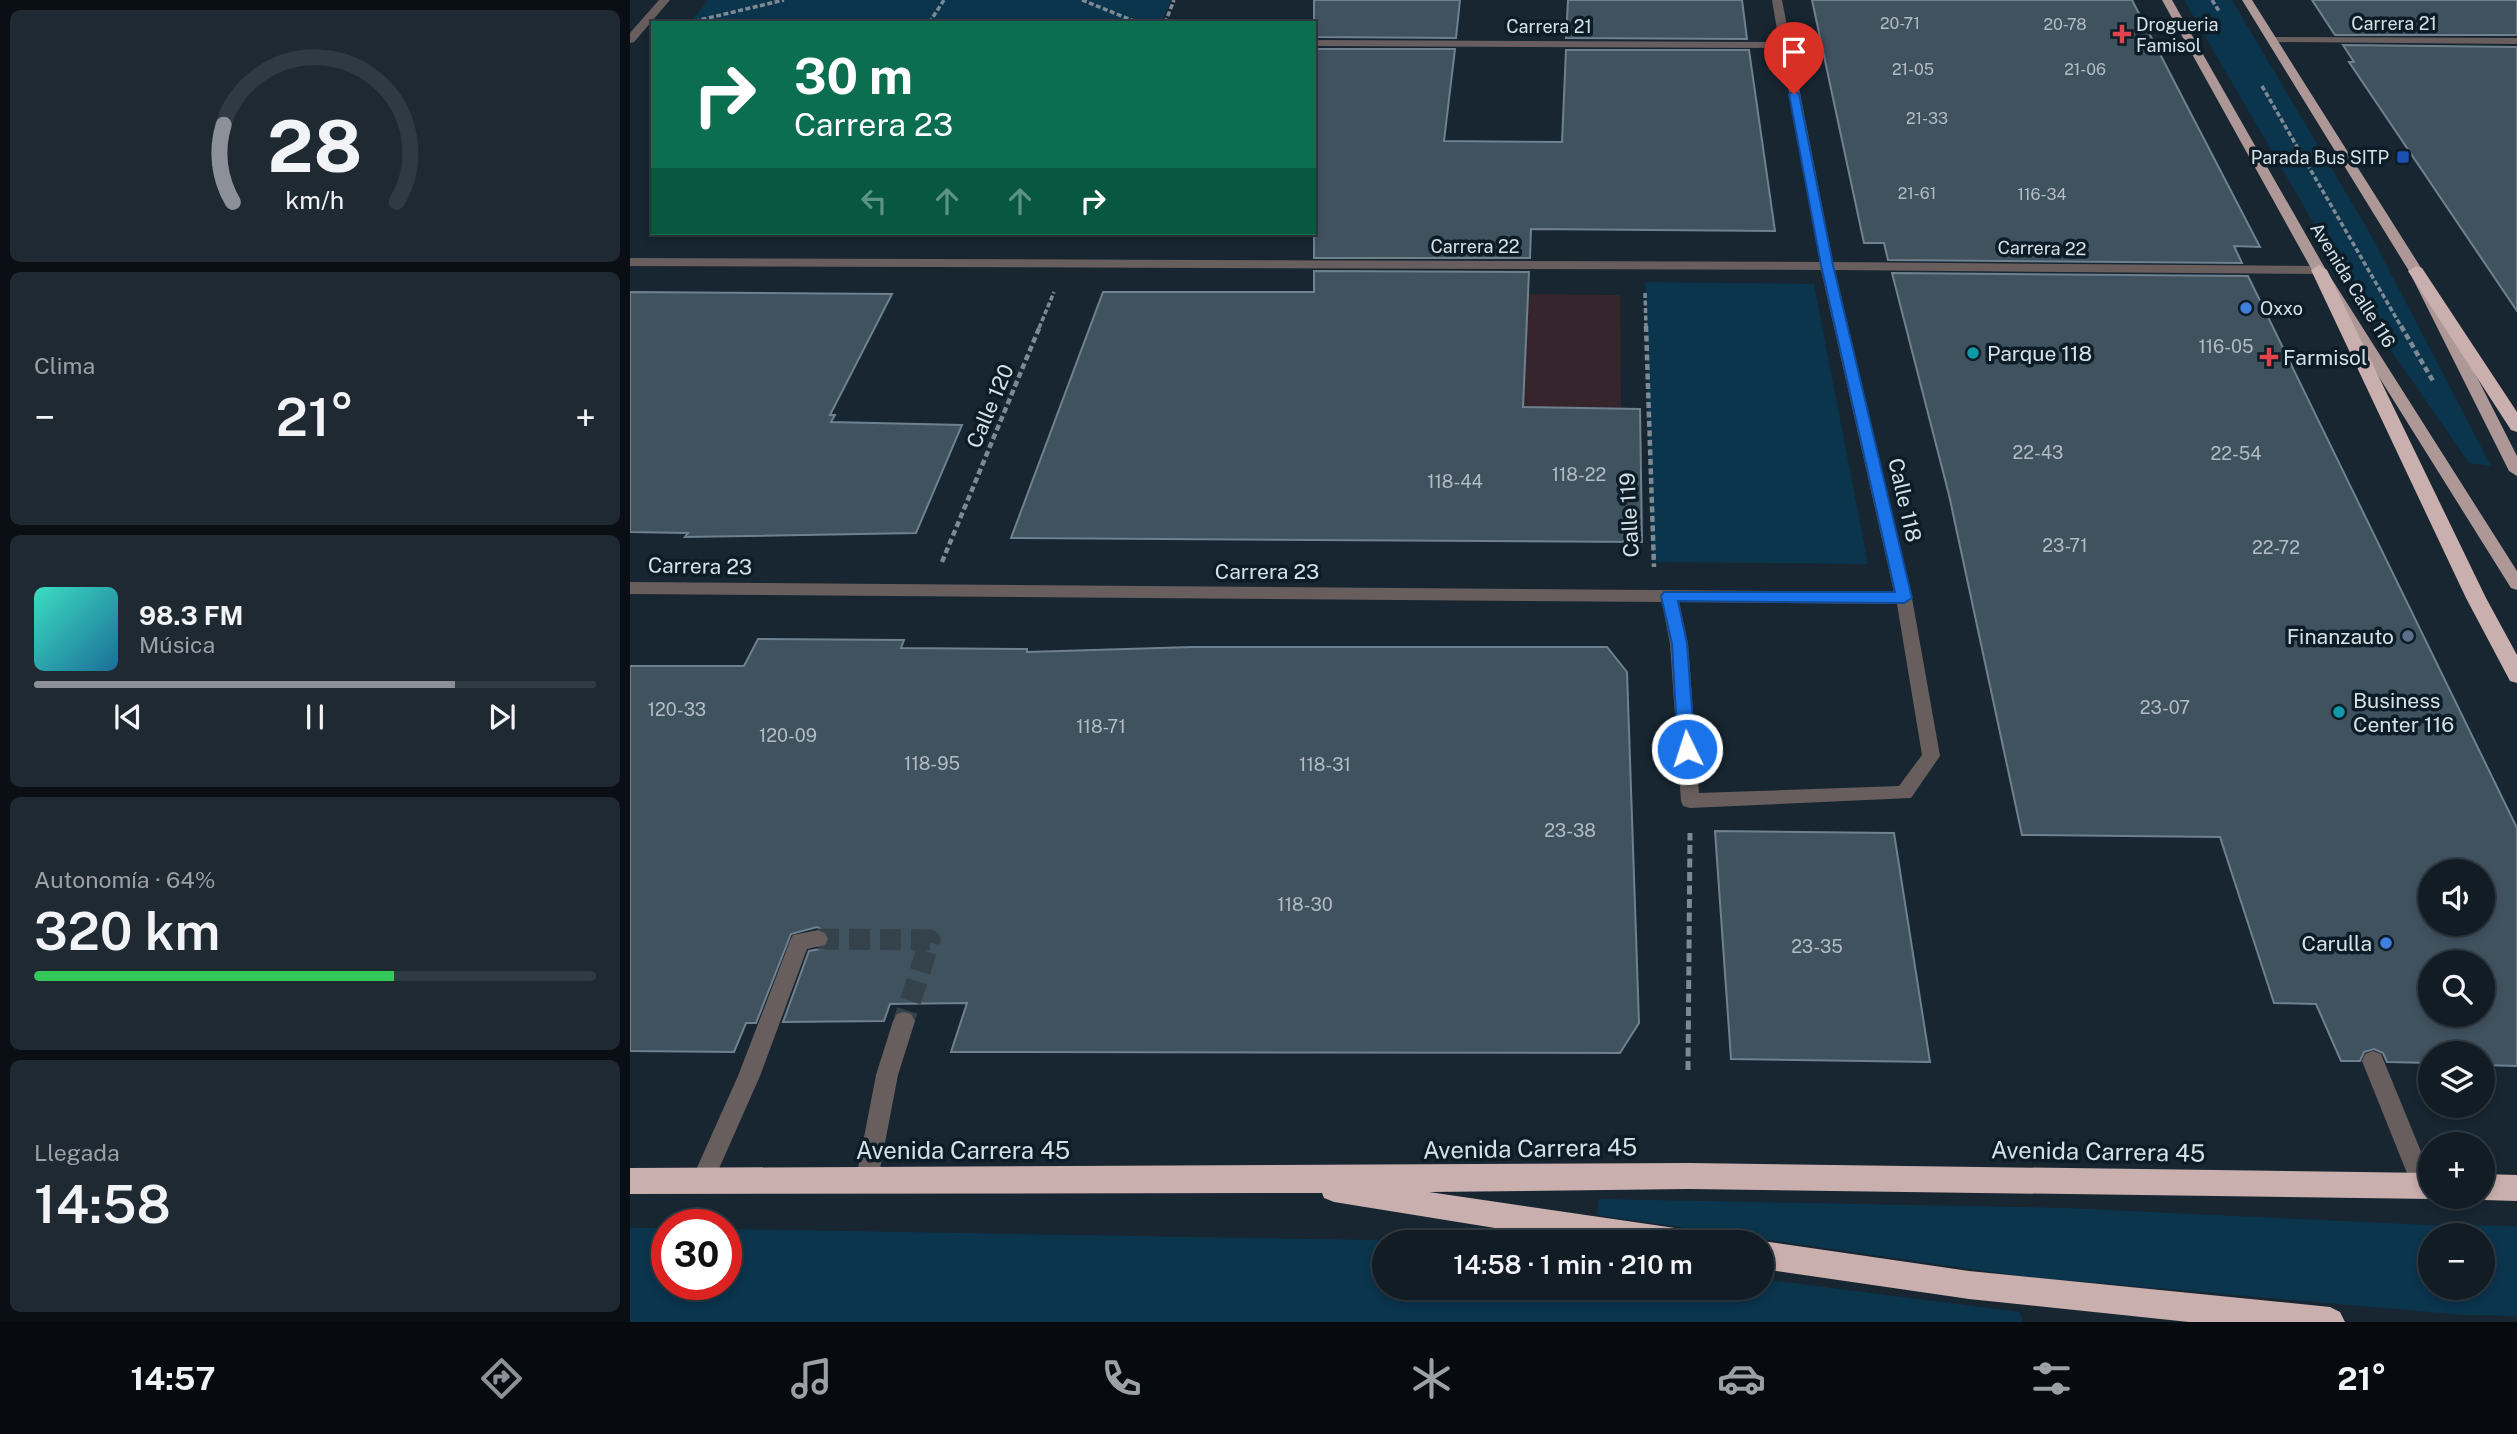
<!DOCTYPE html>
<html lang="es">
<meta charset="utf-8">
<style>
body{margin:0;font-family:"Public Sans",sans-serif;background:#1e2932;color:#f1f3f6;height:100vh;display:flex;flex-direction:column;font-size:26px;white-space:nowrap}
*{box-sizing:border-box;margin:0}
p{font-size:23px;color:#9ca1a7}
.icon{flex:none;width:38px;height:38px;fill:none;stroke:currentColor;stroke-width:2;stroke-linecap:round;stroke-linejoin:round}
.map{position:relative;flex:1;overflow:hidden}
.side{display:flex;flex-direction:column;gap:10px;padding:10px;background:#090f14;width:630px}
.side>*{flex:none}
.banner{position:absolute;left:21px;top:21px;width:665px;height:214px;border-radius:0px;box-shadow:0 4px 10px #0003,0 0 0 2px #303a42;background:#0b6e4f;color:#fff;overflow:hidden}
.tools{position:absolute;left:1788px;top:859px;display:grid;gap:14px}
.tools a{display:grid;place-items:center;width:77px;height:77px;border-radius:50%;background:#111c25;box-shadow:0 4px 10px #0003,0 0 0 2px #303a42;font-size:35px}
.speed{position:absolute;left:21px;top:1209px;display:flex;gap:14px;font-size:35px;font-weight:700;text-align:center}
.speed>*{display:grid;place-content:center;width:91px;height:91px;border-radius:50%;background:#111c25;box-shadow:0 4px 10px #0003,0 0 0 2px #303a42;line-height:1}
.speed .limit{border:10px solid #d22;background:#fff;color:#111}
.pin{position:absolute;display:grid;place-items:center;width:60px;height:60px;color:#fff;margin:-72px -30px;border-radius:50% 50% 50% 0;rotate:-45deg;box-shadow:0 0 7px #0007}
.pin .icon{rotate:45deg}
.me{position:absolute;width:77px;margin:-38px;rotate:356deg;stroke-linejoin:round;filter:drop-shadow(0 0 5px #0008)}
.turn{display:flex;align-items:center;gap:24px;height:147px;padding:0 28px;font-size:32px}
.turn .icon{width:91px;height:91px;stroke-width:2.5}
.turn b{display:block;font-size:49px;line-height:60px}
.lanes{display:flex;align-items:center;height:66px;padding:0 28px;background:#0003;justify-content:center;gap:35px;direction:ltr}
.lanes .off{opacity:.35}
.big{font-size:52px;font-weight:600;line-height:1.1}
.side .widget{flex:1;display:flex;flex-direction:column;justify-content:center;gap:10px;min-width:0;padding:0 24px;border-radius:10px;background:#1e2932}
.side .dial{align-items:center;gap:0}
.dial svg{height:182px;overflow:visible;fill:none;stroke:#303a42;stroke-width:7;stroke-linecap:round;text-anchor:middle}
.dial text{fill:#f1f3f6;stroke:none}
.song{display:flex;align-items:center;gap:21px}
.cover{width:84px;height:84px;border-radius:10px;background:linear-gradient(135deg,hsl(170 70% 55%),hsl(200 70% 35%))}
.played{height:7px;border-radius:4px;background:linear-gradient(90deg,#8c9099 75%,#303a42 75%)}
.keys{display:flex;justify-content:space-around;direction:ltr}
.heat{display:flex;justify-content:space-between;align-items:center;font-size:38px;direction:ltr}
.charge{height:10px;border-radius:5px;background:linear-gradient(90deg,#34c759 64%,#303a42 0)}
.trip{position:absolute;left:742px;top:1230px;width:402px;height:70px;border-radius:35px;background:#111c25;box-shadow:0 4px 10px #0003,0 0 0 2px #303a42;font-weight:600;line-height:70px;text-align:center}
.dock{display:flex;height:112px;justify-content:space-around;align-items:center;background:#070b0f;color:#9ca1a7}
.dock .icon{width:49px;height:49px}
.dock .on{color:#8c9099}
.dock b{font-size:32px;color:#f1f3f6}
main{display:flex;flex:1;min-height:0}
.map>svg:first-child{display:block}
</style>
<main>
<section class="side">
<div class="widget dial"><svg viewBox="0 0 100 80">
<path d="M14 69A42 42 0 1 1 86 69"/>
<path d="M14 69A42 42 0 0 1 10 35" stroke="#8c9099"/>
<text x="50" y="56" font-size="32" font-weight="700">28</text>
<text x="50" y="72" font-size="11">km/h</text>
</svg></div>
<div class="widget"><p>Clima</p>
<div class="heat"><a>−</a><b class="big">21°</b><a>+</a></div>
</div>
<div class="widget">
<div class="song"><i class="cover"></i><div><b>98.3 FM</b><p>Música</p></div></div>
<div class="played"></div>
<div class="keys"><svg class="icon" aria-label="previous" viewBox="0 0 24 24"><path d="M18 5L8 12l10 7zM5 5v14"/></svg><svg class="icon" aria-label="pause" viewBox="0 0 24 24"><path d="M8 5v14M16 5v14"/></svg><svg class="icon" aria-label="next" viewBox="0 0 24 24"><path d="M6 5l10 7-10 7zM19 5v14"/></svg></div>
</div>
<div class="widget"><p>Autonomía · 64%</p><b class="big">320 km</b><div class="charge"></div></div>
<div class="widget"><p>Llegada</p><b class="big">14:58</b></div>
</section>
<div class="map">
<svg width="1887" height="1322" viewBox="0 0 1887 1322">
<rect width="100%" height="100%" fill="#172631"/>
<polygon fill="#37252d" points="898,294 990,295 991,408 893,407"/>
<g fill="#0b344d" fill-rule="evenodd">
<polygon points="78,0 541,0 532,23 59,23"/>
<polygon points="1554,0 1602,0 1741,235 1861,466 1839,463 1740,320"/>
<polygon points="1015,282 1184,284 1238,564 1022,562"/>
<path d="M 969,1199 L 1437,1208 L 1798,1225 L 1887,1226 L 1887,1316 L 1834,1315 L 1389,1276 L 967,1215 ZM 1801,1236 L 1853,1236 L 1853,1288 L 1801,1288 Z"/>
<polygon points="0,1228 37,1228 37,1284 96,1284 96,1229 745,1240 784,1242 754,1242 754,1288 1132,1288 1132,1279 1390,1312 1393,1322 0,1322"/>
</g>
<g fill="#41525f" stroke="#6f818f" stroke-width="2" fill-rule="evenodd">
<polygon points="684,0 830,0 826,38 684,37"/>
<polygon points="938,0 1112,0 1117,39 936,38"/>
<polygon points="1182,0 1502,0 1630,247 1604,246 1612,263 1258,260 1254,243 1234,243"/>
<polygon points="1682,0 1887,0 1887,35 1705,35"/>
<polygon points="1713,45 1887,47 1887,311 1719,62 1724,62"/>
<polygon points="684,49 825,49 814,141 932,142 936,50 1119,50 1145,231 901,229 900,258 684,258"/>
<polygon points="684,271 899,272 893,407 1010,409 1012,542 381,538 473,292 684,292"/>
<path d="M 1262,273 L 1618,276 L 1887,828 L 1887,1066 L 1853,1065 L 1853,1054 L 1801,1054 L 1801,1063 L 1757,1062 L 1753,1053 L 1744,1049 L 1734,1052 L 1730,1061 L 1711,1061 L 1686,1004 L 1644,1003 L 1590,837 L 1392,835 L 1319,495 ZM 1801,872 L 1853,872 L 1853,924 L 1801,924 ZM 1801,962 L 1853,962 L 1853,1015 L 1801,1015 Z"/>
<polygon points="0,292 262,294 200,415 205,415 201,422 332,425 286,533 55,537 58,533 0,532"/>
<polygon points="128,639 274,640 271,648 397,649 397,652 562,647 977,647 997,672 1009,1023 990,1053 321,1052 337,1003 260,1004 254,1021 153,1022 179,951 196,948 200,940 197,932 187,927 161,934 126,1023 116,1023 104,1052 0,1051 0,666 114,666"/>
<polygon points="1085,831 1264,833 1300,1062 1101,1059"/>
</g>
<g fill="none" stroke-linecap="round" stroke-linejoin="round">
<polyline stroke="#34424c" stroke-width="21" stroke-dasharray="21 10" stroke-linecap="butt" points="188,939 300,940 274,1021"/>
<g stroke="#7e8a93" stroke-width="3.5" stroke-dasharray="5 2.5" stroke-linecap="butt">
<polyline points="452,0 509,23"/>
<polyline points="1582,0 1589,11"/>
<polyline points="57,23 154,0"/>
<polyline points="299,23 314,0"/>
<polyline points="535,23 544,0"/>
<polyline points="1632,86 1772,328"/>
<polyline points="1015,293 1016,328"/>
<polyline points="409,328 424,292"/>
</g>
<g stroke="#7e8a93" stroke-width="4.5" stroke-dasharray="6 3.5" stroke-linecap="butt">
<polyline points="1016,326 1024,567"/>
<polyline points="1771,326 1803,381"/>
<polyline points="312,562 410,326"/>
</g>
<polyline stroke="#7e8a93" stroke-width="5" stroke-dasharray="9 4.5" stroke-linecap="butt" points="1058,1070 1060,833"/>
<g fill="#695e5e" fill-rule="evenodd">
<polygon points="29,0 40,0 4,42 0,43 0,33"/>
<path d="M 1142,0 L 1152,0 L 1203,262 L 1689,266 L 1696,270 L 1689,274 L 1205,270 L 1282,598 L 1310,756 L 1281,798 L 1060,808 L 1053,806 L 1051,801 L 1040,644 L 1032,602 L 0,594 L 0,582 L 1264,592 L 1191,270 L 0,266 L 0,258 L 1190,262 L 1151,48 L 684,46 L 684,40 L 1149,42 ZM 1049,602 L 1267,604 L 1292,755 L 1269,786 L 1069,793 L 1058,644 Z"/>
<polygon points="1638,37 1887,38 1887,44 1642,42 1638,41"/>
<polygon points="188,930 195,933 198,939 195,945 177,949 130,1076 80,1189 72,1192 64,1189 61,1181 108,1076 160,941 163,935"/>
<polygon points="274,1012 281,1014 285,1021 268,1075 248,1179 245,1187 237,1190 229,1187 226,1179 246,1075 263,1021 267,1014"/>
<polygon points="1743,1051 1751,1054 1801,1176 1801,1193 1793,1196 1785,1193 1732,1061 1735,1054"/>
</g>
<g fill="#ad9897" fill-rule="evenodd">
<polygon points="1532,0 1542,0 1696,270 1887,571 1887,590 1881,588 1682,270"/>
<polygon points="1612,0 1622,0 1793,271 1887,456 1887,476 1879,471 1779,271"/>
</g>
<g fill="#c9afae" fill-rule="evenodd">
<polygon points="1689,265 1697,270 1856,598 1887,655 1887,683 1880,681 1836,598 1681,270"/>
<polygon points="1786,266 1792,268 1887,412 1887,432 1881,430 1778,271"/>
<polygon points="1059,1163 1801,1173 1801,1197 1806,1197 1801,1199 1059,1189 799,1192 1045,1228 1055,1232 1059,1242 952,1242 704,1202 694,1198 692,1193 0,1194 0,1168"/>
<polygon points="1853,1174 1887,1175 1887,1201 1853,1200 1845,1197 1853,1197"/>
<polygon points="1132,1241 1339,1271 1700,1307 1710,1312 1715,1322 1559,1322 1339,1299 1132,1269 1132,1242 1128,1242"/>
</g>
</g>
<polygon fill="#1a73e8" stroke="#114b97" stroke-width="2" points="1164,91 1169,94 1203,265 1282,598 1274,603 1048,601 1057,644 1065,749 1063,753 1051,753 1048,749 1042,644 1031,596 1034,592 1265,592 1191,265 1159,94"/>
<g fill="#e0444e" stroke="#0d1d27" stroke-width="2.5">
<path d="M1488.5 23.5h7v7h7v7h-7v7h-7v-7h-7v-7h7z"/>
<path d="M1635.5 346.5h7v7h7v7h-7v7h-7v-7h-7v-7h7z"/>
</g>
<rect fill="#1a4fb4" stroke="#0d1d27" stroke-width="2.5" x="1766" y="150" width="14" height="14" rx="3.5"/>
<g fill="#3f7fe0" stroke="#0d1d27" stroke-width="2.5">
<circle cx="1616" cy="308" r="7"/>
<circle cx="1756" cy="943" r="7"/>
</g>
<g fill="#0f9aa8" stroke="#0d1d27" stroke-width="2.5">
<circle cx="1343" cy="353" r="7"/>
<circle cx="1709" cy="712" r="7"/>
</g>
<circle fill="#5c6f8a" stroke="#0d1d27" stroke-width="2.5" cx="1778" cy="636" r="7"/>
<g text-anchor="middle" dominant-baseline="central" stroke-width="7" stroke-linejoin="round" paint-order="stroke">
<g font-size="16" fill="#b1bcc5">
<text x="1270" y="23">20-71</text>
<text x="1435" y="24">20-78</text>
<text x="1283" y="69">21-05</text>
<text x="1455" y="69">21-06</text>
<text x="1297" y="118">21-33</text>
<text x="1287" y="193">21-61</text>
<text x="1412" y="194">116-34</text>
</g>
<g font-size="18" fill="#d6e0e7" stroke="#0d1d27">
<text x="1764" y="23">Carrera 21</text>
<text x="919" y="26">Carrera 21</text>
<text x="845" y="246">Carrera 22</text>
<text transform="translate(1412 248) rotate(1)">Carrera 22</text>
<text transform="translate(1723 285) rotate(58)">Avenida Calle 116</text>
</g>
<g font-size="18" fill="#d6e0e7" stroke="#0d1d27" text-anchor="start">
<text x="1506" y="24">Drogueria<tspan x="1506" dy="21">Famisol</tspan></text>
<text x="1759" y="157" text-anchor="end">Parada Bus SITP</text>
<text x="1630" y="308">Oxxo</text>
</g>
<g font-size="18" fill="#b1bcc5">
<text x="1596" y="346">116-05</text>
<text x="1408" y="452">22-43</text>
<text x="1606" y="453">22-54</text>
<text x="949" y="474">118-22</text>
<text x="825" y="481">118-44</text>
<text x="1435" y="545">23-71</text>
<text x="1646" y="547">22-72</text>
<text x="1535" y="707">23-07</text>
<text x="47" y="709">120-33</text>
<text x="471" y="726">118-71</text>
<text x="158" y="735">120-09</text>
<text x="302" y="763">118-95</text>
<text x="695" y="764">118-31</text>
<text x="940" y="830">23-38</text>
<text x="675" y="904">118-30</text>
<text x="1187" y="946">23-35</text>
</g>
<g font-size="21" fill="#d6e0e7" stroke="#0d1d27" text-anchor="start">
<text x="1357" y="353">Parque 118</text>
<text x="1653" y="357">Farmisol</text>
<text x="1764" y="636" text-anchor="end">Finanzauto</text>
<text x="1723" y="700">Business<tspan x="1723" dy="24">Center 116</tspan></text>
<text x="1742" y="943" text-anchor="end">Carulla</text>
</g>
<g font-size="21" fill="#d6e0e7" stroke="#0d1d27">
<text transform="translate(360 406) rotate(-67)">Calle 120</text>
<text transform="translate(1275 500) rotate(77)">Calle 118</text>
<text transform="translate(999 515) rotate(-93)">Calle 119</text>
<text transform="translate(70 566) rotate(1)">Carrera 23</text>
<text x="637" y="571">Carrera 23</text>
</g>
<g font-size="24" fill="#d6e0e7" stroke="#0d1d27">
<text transform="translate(900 1148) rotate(-1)">Avenida Carrera 45</text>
<text x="333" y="1150">Avenida Carrera 45</text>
<text transform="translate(1468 1151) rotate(1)">Avenida Carrera 45</text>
</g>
</g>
</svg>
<div class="tools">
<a><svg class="icon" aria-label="sound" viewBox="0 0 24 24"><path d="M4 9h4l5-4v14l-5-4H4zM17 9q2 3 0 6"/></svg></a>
<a><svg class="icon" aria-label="search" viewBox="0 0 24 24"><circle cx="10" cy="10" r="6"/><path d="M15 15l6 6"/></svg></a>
<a><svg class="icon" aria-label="layers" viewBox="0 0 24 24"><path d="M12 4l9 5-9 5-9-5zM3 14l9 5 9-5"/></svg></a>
<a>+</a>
<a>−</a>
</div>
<div class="speed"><div class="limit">30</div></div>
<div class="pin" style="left:1164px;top:94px;background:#d93025"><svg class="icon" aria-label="arrive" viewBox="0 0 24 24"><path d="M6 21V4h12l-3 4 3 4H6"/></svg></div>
<svg class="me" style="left:1057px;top:749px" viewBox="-20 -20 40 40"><circle r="17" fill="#1a73e8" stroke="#fff" stroke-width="3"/><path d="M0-11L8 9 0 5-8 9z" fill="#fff"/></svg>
<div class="trip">14:58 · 1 min · 210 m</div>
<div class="banner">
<div class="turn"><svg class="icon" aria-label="right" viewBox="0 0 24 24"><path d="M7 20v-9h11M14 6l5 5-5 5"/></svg><div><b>30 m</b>Carrera 23</div></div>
<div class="lanes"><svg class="icon off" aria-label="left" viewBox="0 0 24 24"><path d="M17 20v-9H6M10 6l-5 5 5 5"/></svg><svg class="icon off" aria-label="ahead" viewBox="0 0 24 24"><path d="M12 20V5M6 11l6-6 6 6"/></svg><svg class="icon off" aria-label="ahead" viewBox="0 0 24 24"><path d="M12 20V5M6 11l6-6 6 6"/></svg><svg class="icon" aria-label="right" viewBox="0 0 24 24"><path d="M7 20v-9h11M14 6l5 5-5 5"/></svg></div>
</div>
</div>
</main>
<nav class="dock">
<b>14:57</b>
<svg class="icon on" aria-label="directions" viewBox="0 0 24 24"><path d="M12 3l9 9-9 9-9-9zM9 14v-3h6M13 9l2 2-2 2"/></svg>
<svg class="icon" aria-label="music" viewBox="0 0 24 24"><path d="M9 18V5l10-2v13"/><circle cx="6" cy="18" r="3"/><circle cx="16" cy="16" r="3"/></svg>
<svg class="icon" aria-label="phone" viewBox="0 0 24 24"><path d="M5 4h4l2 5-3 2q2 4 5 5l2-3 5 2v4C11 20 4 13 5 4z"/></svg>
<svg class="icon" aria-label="climate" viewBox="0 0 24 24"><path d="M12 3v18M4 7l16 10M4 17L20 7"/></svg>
<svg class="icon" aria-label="car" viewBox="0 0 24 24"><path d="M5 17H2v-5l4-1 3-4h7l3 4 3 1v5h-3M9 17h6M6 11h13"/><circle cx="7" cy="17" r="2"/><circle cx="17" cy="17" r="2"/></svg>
<svg class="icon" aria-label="filters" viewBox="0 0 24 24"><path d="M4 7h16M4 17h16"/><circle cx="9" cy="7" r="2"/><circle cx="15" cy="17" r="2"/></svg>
<b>21°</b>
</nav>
